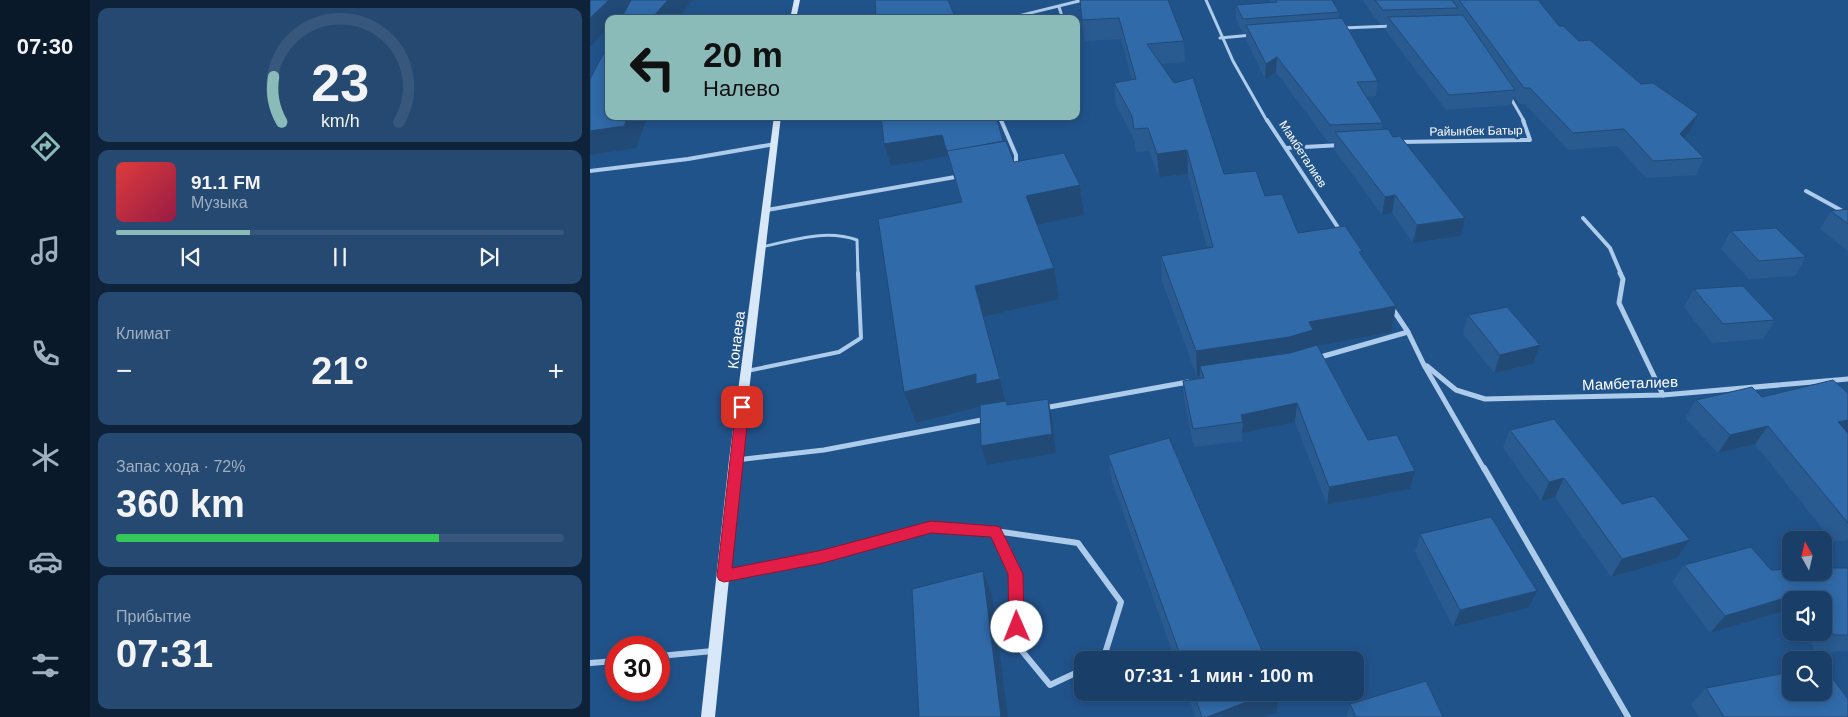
<!DOCTYPE html>
<html lang="ru">
<meta charset="utf-8">
<style>
body{margin:0;font-family:Helvetica,sans-serif;background:#264971;color:#f1f3f6;height:100vh;display:flex;flex-direction:column;font-size:19px;white-space:nowrap}
*{box-sizing:border-box;margin:0}
p{font-size:16px;color:#9faec0}
.icon{flex:none;width:28px;height:28px;fill:none;stroke:currentColor;stroke-width:2;stroke-linecap:round;stroke-linejoin:round}
.map{position:relative;flex:1;overflow:hidden}
.drawer{display:flex;flex-direction:column;gap:8px;padding:8px;background:#0e2239;width:500px}
.drawer>*{flex:none}
.banner{position:absolute;left:15px;top:15px;width:475px;height:105px;border-radius:10px;box-shadow:0 2px 12px #0003,0 0 0 1px #37577c;background:#8bbbb9;color:#111;overflow:hidden}
.needle{width:32px;rotate:352deg}
.buttons{position:absolute;left:1192px;top:531px;display:grid;gap:10px}
.buttons a{display:grid;place-items:center;width:50px;height:50px;border-radius:10px;background:#193e68;box-shadow:0 2px 12px #0003,0 0 0 1px #37577c;font-size:25px}
.speed{position:absolute;left:15px;top:636px;display:flex;gap:10px;font-size:25px;font-weight:700;text-align:center}
.speed>*{display:grid;place-content:center;width:65px;height:65px;border-radius:50%;background:#193e68;box-shadow:0 2px 12px #0003,0 0 0 1px #37577c;line-height:1}
.speed .limit{border:8px solid #d22;background:#fff;color:#111}
.pin{position:absolute;display:grid;place-items:center;width:42px;height:42px;color:#fff;margin:-21px;border-radius:10px;box-shadow:0 2px 8px #0006}
.me{position:absolute;width:55px;margin:-28px;rotate:359deg;stroke-linejoin:round;filter:drop-shadow(0 0 4px #0008)}
.turn{display:flex;align-items:center;gap:18px;height:105px;padding:0 15px;font-size:22px}
.turn .icon{width:65px;height:65px;stroke-width:2.5}
.turn b{display:block;font-size:35px;line-height:42px}
.big{font-size:38px;font-weight:700;line-height:1.1}
.drawer .card{flex:1;display:flex;flex-direction:column;justify-content:center;gap:8px;min-width:0;padding:0 18px;border-radius:10px;background:#264971}
.drawer .dial{align-items:center;gap:0}
.dial svg{height:130px;overflow:visible;fill:none;stroke:#37577c;stroke-width:7;stroke-linecap:round;text-anchor:middle}
.dial text{fill:#f1f3f6;stroke:none}
.song{display:flex;align-items:center;gap:15px}
.cover{width:60px;height:60px;border-radius:8px;background:linear-gradient(135deg,hsl(0 70% 55%),hsl(340 70% 35%))}
.played{height:5px;border-radius:2px;background:linear-gradient(90deg,#8bbbb9 30%,#37577c 30%)}
.keys{display:flex;justify-content:space-around;direction:ltr}
.heat{display:flex;justify-content:space-between;align-items:center;font-size:28px;direction:ltr}
.charge{height:8px;border-radius:4px;background:linear-gradient(90deg,#34c759 72%,#37577c 0)}
.trip{position:absolute;left:484px;top:651px;width:290px;height:50px;border-radius:10px;background:#193e68;box-shadow:0 2px 12px #0003,0 0 0 1px #37577c;font-weight:700;line-height:50px;text-align:center}
main{display:flex;flex:1;min-height:0}
.menu{display:flex;flex-direction:column;width:90px;justify-content:space-around;align-items:center;background:#0a192a;color:#9faec0}
.menu .icon{width:35px;height:35px}
.menu .selected{color:#8bbbb9}
.menu b{font-size:22px;color:#f1f3f6}
.map>svg:first-child{display:block}
</style>
<main>
<nav class="menu">
<b>07:30</b>
<svg class="icon selected" aria-label="directions" viewBox="0 0 24 24"><path d="M12 3l9 9-9 9-9-9zM9 14v-3h6M13 9l2 2-2 2"/></svg>
<svg class="icon" aria-label="music" viewBox="0 0 24 24"><path d="M9 18V5l10-2v13"/><circle cx="6" cy="18" r="3"/><circle cx="16" cy="16" r="3"/></svg>
<svg class="icon" aria-label="phone" viewBox="0 0 24 24"><path d="M5 4h4l2 5-3 2q2 4 5 5l2-3 5 2v4C11 20 4 13 5 4z"/></svg>
<svg class="icon" aria-label="climate" viewBox="0 0 24 24"><path d="M12 3v18M4 7l16 10M4 17L20 7"/></svg>
<svg class="icon" aria-label="car" viewBox="0 0 24 24"><path d="M5 17H2v-5l4-1 3-4h7l3 4 3 1v5h-3M9 17h6M6 11h13"/><circle cx="7" cy="17" r="2"/><circle cx="17" cy="17" r="2"/></svg>
<svg class="icon" aria-label="filters" viewBox="0 0 24 24"><path d="M4 7h16M4 17h16"/><circle cx="9" cy="7" r="2"/><circle cx="15" cy="17" r="2"/></svg>
</nav>
<section class="drawer">
<div class="card dial"><svg viewBox="0 0 100 80">
<path d="M14 69A42 42 0 1 1 86 69"/>
<path d="M14 69A42 42 0 0 1 9 41" stroke="#8bbbb9"/>
<text x="50" y="56" font-size="32" font-weight="700">23</text>
<text x="50" y="72" font-size="11">km/h</text>
</svg></div>
<div class="card">
<div class="song"><i class="cover"></i><div><b>91.1 FM</b><p>Музыка</p></div></div>
<div class="played"></div>
<div class="keys"><svg class="icon" aria-label="previous" viewBox="0 0 24 24"><path d="M18 5L8 12l10 7zM5 5v14"/></svg><svg class="icon" aria-label="pause" viewBox="0 0 24 24"><path d="M8 5v14M16 5v14"/></svg><svg class="icon" aria-label="next" viewBox="0 0 24 24"><path d="M6 5l10 7-10 7zM19 5v14"/></svg></div>
</div>
<div class="card"><p>Климат</p>
<div class="heat"><a>−</a><b class="big">21°</b><a>+</a></div>
</div>
<div class="card"><p>Запас хода · 72%</p><b class="big">360 km</b><div class="charge"></div></div>
<div class="card"><p>Прибытие</p><b class="big">07:31</b></div>
</section>
<div class="map">
<svg width="1258" height="717" viewBox="0 0 1258 717">
<rect width="100%" height="100%" fill="#21538b"/>
<g fill="none" stroke-linecap="round" stroke-linejoin="round">
<path stroke="#adcbeb" stroke-width="3" d="M 172,247 C 203,240 236,229 267,240 L 268,274"/>
<polyline stroke="#adcbeb" stroke-width="4" points="157,371 249,352 271,338 268,273"/>
<g stroke="#adcbeb" stroke-width="3">
<polyline points="616,0 643,61 677,121"/>
<polyline points="469,7 473,19"/>
<polyline points="416,19 493,0"/>
<polyline points="753,28 802,26"/>
<polyline points="630,38 662,35"/>
<polyline points="486,55 488,60"/>
<polyline points="919,95 934,121"/>
<polyline points="409,116 411,121"/>
</g>
<g stroke="#adcbeb" stroke-width="4">
<polyline points="411,120 426,155 426,162 421,166"/>
<polyline points="677,120 751,232"/>
<polyline points="809,142 940,140 933,120"/>
<polyline points="696,148 751,145"/>
<polyline points="0,171 98,159 185,144"/>
<polyline points="1216,191 1258,214"/>
<polyline points="177,210 371,176"/>
<polyline points="993,218 1020,248 1031,274"/>
</g>
<g stroke="#adcbeb" stroke-width="5">
<polyline points="1030,273 1033,279 1029,303 1073,395"/>
<polyline points="802,308 818,332 834,365 894,469"/>
<polyline points="727,358 818,332"/>
<polyline points="837,366 866,390 895,399 1073,395 1258,379"/>
<polyline points="454,408 598,382"/>
<polyline points="146,460 234,450 397,419"/>
</g>
<g stroke="#adcbeb" stroke-width="6">
<polyline points="894,468 1038,717"/>
<polyline points="405,531 426,574 427,645 460,685 492,670"/>
<polyline points="135,575 233,556 341,527 405,531 488,543 531,602 513,660"/>
<polyline points="69,656 123,651"/>
<polyline points="0,663 26,661"/>
</g>
<g fill="#d9e8f8" fill-rule="evenodd">
<polygon points="204,0 210,0 206,19 200,19"/>
<polygon points="184,116 191,116 151,460 125,717 111,717 139,460"/>
</g>
</g>
<g fill="#295b90">
<polygon points="490,0 594,41 595,62 571,64 634,174 675,196 708,233 772,255 806,306 801,332 727,346 778,440 820,489 737,505 705,422 652,433 652,441 604,447 594,399 593,381 610,379 610,376 607,377 572,281 571,256 617,248 598,174 569,177 559,151 546,152 544,139 526,105 524,83 542,80 531,39 494,41"/>
<polygon points="680,0 742,0 749,12 748,18 788,81 786,96 777,97 793,123 792,130 803,137 875,218 871,236 823,243 802,213 792,215 744,149 744,142 738,142 686,72 675,79 656,40 656,33 653,33 646,19 646,5 681,3"/>
<polygon points="772,0 948,0 969,26 989,41 1101,130 1094,138 1114,158 1106,175 1056,178 1027,146 978,150 935,104 929,104 924,96 921,105 856,110 796,31 797,24 791,25"/>
<polygon points="413,141 424,162 490,185 494,215 447,224 469,299 393,317 417,405 458,399 462,417 466,453 397,465 391,446 390,407 326,423 371,202 358,156 301,166 294,144"/>
<polygon points="1258,209 1258,251 1230,229 1241,211"/>
<polygon points="1141,231 1216,257 1205,276 1159,279 1131,249"/>
<polygon points="1104,289 1185,320 1173,339 1122,343 1094,307"/>
<polygon points="878,315 950,345 943,364 904,373 873,334"/>
<polygon points="1258,393 1258,540 1243,542 1165,444 1128,453 1095,418 1106,400"/>
<polygon points="920,430 1032,504 1100,540 1087,558 1021,577 965,497 951,501 913,448"/>
<polygon points="518,455 676,660 585,660 522,481"/>
<polygon points="830,534 938,608 863,627 825,552"/>
<polygon points="1094,565 1181,570 1258,568 1258,651 1226,652 1215,632 1234,632 1234,600 1201,600 1201,609 1120,633 1082,582"/>
<polygon points="1116,688 1258,717 1109,717 1101,704"/>
<polygon points="597,692 689,692 687,712 674,717 605,717"/>
<polygon points="760,704 853,717 757,717"/>
</g>
<g fill="#224a76">
<polygon points="19,0 46,0 27,19 19,19 19,27 0,47 0,18"/>
<polygon points="78,0 103,0 87,19 62,18"/>
<polygon points="687,57 686,72 675,79 676,64"/>
<polygon points="1108,114 1101,130 1083,151 1090,134"/>
<polygon points="38,116 58,116 46,148 0,155 0,131"/>
<polygon points="352,135 358,156 301,166 294,144"/>
<polygon points="597,150 598,174 569,177 567,154"/>
<polygon points="490,185 494,215 441,226 436,196"/>
<polygon points="805,195 802,213 792,215 795,197"/>
<polygon points="875,218 871,236 823,243 827,225"/>
<polygon points="464,268 469,299 393,317 385,286"/>
<polygon points="806,306 801,332 722,347 613,376 610,366 610,376 607,377 606,351 719,322"/>
<polygon points="950,345 943,364 904,373 910,355"/>
<polygon points="386,374 410,379 418,411 393,406 326,423 314,392"/>
<polygon points="458,399 462,417 466,453 397,465 391,446"/>
<polygon points="707,403 705,422 652,433 653,422 651,415"/>
<polygon points="1258,420 1258,434 1248,422"/>
<polygon points="1178,426 1165,444 1128,453 1140,435"/>
<polygon points="825,471 820,489 737,505 739,487"/>
<polygon points="974,478 965,497 951,501 959,482"/>
<polygon points="1100,540 1087,558 1021,577 1032,559"/>
<polygon points="393,571 402,595 418,717 411,717"/>
<polygon points="947,591 938,608 863,627 870,610"/>
<polygon points="1218,591 1209,600 1201,600 1201,609 1120,633 1135,616"/>
<polygon points="683,692 689,692 687,712 674,717 617,717"/>
</g>
<g fill="#306aa8" stroke="#224a76">
<polygon points="0,0 19,0 0,18"/>
<polygon points="41,0 78,0 62,18 92,15 90,19 31,19"/>
<polygon points="285,0 358,0 366,19 286,19"/>
<polygon points="490,0 578,0 594,41 557,44 584,83 603,78 634,174 666,171 675,196 692,194 708,233 755,226 772,251 769,252 806,306 719,322 723,330 699,337 606,351 571,256 623,247 597,150 567,154 558,128 544,129 542,116 524,83 546,79 529,18 492,20"/>
<polygon points="686,0 742,0 749,12 653,19 646,5 687,2"/>
<polygon points="785,0 862,0 868,8 793,10"/>
<polygon points="869,0 948,0 969,26 973,26 989,41 1000,40 1051,84 1063,83 1108,114 1090,134 1114,158 1063,161 1034,129 983,133 940,88 934,88"/>
<polygon points="873,15 925,90 859,95 798,17"/>
<polygon points="752,18 788,81 767,82 793,123 740,125 687,57 676,64 656,25"/>
<polygon points="19,43 19,116 38,116 34,126 0,131 0,79"/>
<polygon points="291,116 406,116 413,141 357,152 352,135 294,144"/>
<polygon points="798,129 803,137 810,136 875,218 827,225 805,195 795,197 745,132"/>
<polygon points="416,141 424,162 474,153 490,185 436,196 464,268 385,286 410,379 386,384 386,374 314,392 288,219 372,202 357,151"/>
<polygon points="1258,209 1258,224 1241,211"/>
<polygon points="1186,228 1216,257 1169,261 1141,231"/>
<polygon points="1153,286 1185,320 1133,324 1104,289"/>
<polygon points="917,307 950,345 910,355 878,315"/>
<polygon points="727,345 778,440 807,435 825,471 739,487 707,403 651,415 653,422 603,429 593,381 614,378 610,366 700,353"/>
<polygon points="1243,380 1258,393 1258,420 1248,422 1258,433 1258,523 1178,426 1140,435 1106,400 1162,387 1172,397"/>
<polygon points="458,399 462,434 391,446 390,405 416,401 417,405"/>
<polygon points="964,419 1032,504 1064,496 1100,540 1032,559 974,478 959,482 920,430"/>
<polygon points="579,438 676,660 592,660 518,455"/>
<polygon points="901,517 947,591 870,610 830,534"/>
<polygon points="1161,547 1181,570 1201,569 1201,572 1234,572 1234,568 1258,568 1258,635 1244,635 1234,618 1234,600 1223,600 1218,591 1135,616 1094,565"/>
<polygon points="393,571 411,717 329,717 322,589"/>
<polygon points="1234,667 1258,699 1258,717 1134,717 1116,688 1201,672 1201,692 1234,692"/>
<polygon points="836,681 853,717 766,717 760,704"/>
<polygon points="603,692 683,692 617,717 612,717"/>
</g>
<polygon fill="#e11d48" stroke="#92132f" points="152,402 159,407 142,568 233,550 341,521 405,526 410,527 433,574 434,627 432,632 427,634 421,632 419,627 418,574 401,537 341,533 233,563 134,582 129,580 127,576 146,407"/>
<g text-anchor="middle" dominant-baseline="central" stroke-width="5" stroke-linejoin="round" paint-order="stroke">
<g font-size="12" fill="#fff" stroke="#21538b">
<text transform="translate(886 131) rotate(-1)">Райынбек Батыр</text>
<text transform="translate(713 154) rotate(57)">Мамбеталиев</text>
</g>
<g font-size="15" fill="#fff" stroke="#21538b">
<text transform="translate(146 340) rotate(-83)">Конаева</text>
<text transform="translate(1040 383) rotate(-2)">Мамбеталиев</text>
</g>
</g>
</svg>
<div class="buttons">
<a><svg class="needle" viewBox="-14 -14 28 28"><path d="M0-13l5 13h-10z" fill="#e53935"/><path d="M0 13l5-13h-10z" fill="#9faec0"/></svg></a>
<a><svg class="icon" aria-label="sound" viewBox="0 0 24 24"><path d="M4 9h4l5-4v14l-5-4H4zM17 9q2 3 0 6"/></svg></a>
<a><svg class="icon" aria-label="search" viewBox="0 0 24 24"><circle cx="10" cy="10" r="6"/><path d="M15 15l6 6"/></svg></a>
</div>
<div class="speed"><div class="limit">30</div></div>
<div class="pin" style="left:152px;top:407px;background:#d93025"><svg class="icon" aria-label="arrive" viewBox="0 0 24 24"><path d="M6 21V4h12l-3 4 3 4H6"/></svg></div>
<svg class="me" style="left:427px;top:627px" viewBox="-20 -20 40 40"><circle r="19" fill="#fff"/><path d="M0-13L10 11 0 6-10 11z" fill="#e11d48"/></svg>
<div class="trip">07:31 · 1 мин · 100 m</div>
<div class="banner">
<div class="turn"><svg class="icon" aria-label="left" viewBox="0 0 24 24"><path d="M17 20v-9H6M10 6l-5 5 5 5"/></svg><div><b>20 m</b>Налево</div></div>
</div>
</div>
</main>
